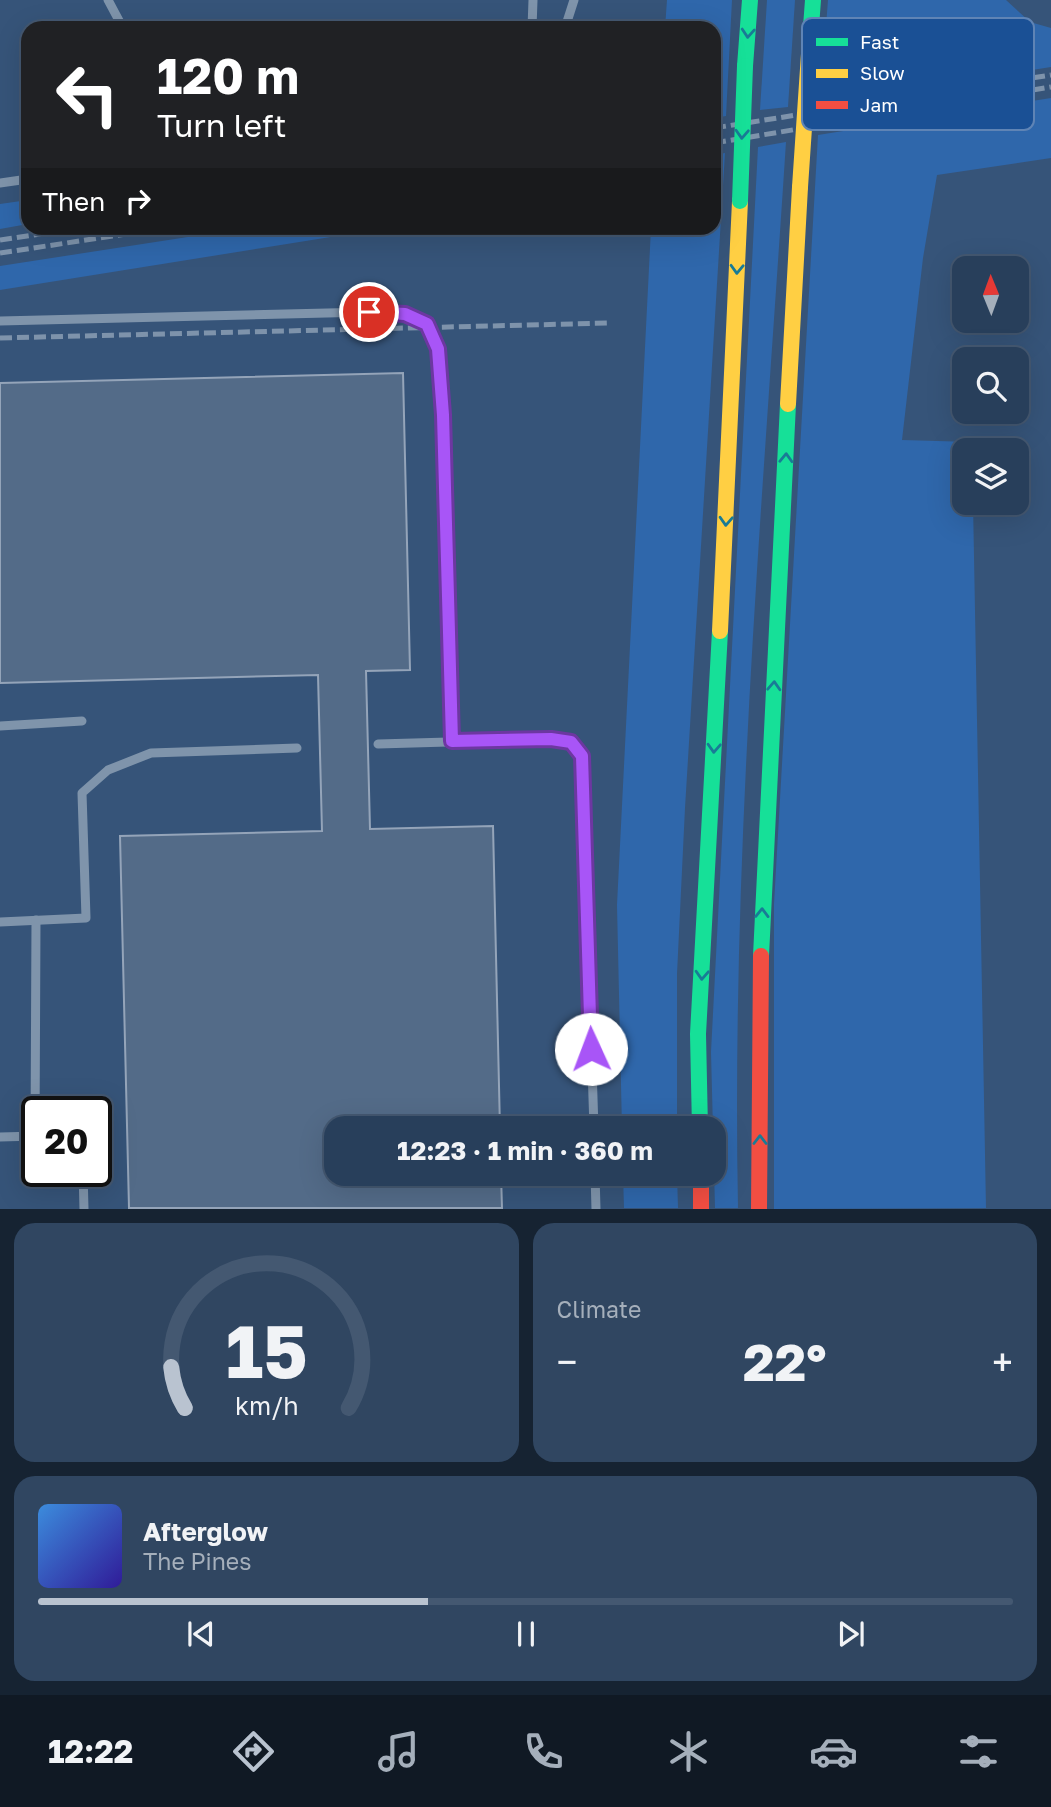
<!DOCTYPE html>
<meta charset="utf-8">
<style>
body{margin:0;font-family:"Golos Text",sans-serif;background:#304661;color:#f1f3f6;height:100vh;display:flex;flex-direction:column;font-size:26px;white-space:nowrap}
*{box-sizing:border-box;margin:0}
p{font-size:23px;color:#a5afbb}
.icon{flex:none;width:38px;height:38px;fill:none;stroke:currentColor;stroke-width:2;stroke-linecap:round;stroke-linejoin:round}
.map{position:relative;height:1209px;overflow:hidden}
.drawer{display:flex;flex-direction:column;gap:14px;padding:14px;background:#162332;flex:1}
.drawer>*{flex:none}
.guide{position:absolute;left:21px;top:21px;width:700px;height:214px;border-radius:21px;box-shadow:0 7px 28px #0002,0 0 0 2px #445871;background:#202124;color:#fff;overflow:hidden}
.needle{width:46px;rotate:359deg}
.buttons{position:absolute;left:952px;top:256px;display:grid;gap:14px}
.buttons a{display:grid;place-items:center;width:77px;height:77px;border-radius:14px;background:#283f5b;box-shadow:0 7px 28px #0002,0 0 0 2px #445871;font-size:35px}
.speed{position:absolute;left:21px;top:1096px;display:flex;gap:14px;font-size:35px;font-weight:700;text-align:center}
.speed>*{display:grid;place-content:center;width:91px;height:91px;border-radius:50%;background:#283f5b;box-shadow:0 7px 28px #0002,0 0 0 2px #445871;line-height:1}
.speed .limit{border:4px solid #111;border-radius:10px;background:#fff;color:#111}
.pin{position:absolute;display:grid;place-items:center;width:60px;height:60px;color:#fff;margin:-30px;border:4px solid #fff;border-radius:50%;box-shadow:0 2px 7px #0007}
.me{position:absolute;width:77px;margin:-38px;rotate:358deg;stroke-linejoin:round;filter:drop-shadow(0 0 5px #0008)}
.turn{display:flex;align-items:center;gap:24px;height:147px;padding:0 21px;font-size:32px}
.turn .icon{width:91px;height:91px;stroke-width:2.5}
.turn b{display:block;font-size:49px;line-height:60px}
.then{display:flex;align-items:center;height:66px;padding:0 21px;background:#0003;gap:14px;font-size:26px}
.big{font-size:52px;font-weight:700;line-height:1.1}
.drawer .card{flex:1;display:flex;flex-direction:column;justify-content:center;gap:10px;min-width:0;padding:0 24px;border-radius:21px;background:#304661}
.drawer .dial{align-items:center;gap:0}
.dial svg{height:182px;overflow:visible;fill:none;stroke:#445871;stroke-width:7;stroke-linecap:round;text-anchor:middle}
.dial text{fill:#f1f3f6;stroke:none}
.song{display:flex;align-items:center;gap:21px}
.cover{width:84px;height:84px;border-radius:10px;background:linear-gradient(135deg,hsl(210 70% 55%),hsl(250 70% 35%))}
.played{height:7px;border-radius:4px;background:linear-gradient(90deg,#b9c3d0 40%,#445871 40%)}
.keys{display:flex;justify-content:space-around;direction:ltr}
.heat{display:flex;justify-content:space-between;align-items:center;font-size:38px;direction:ltr}
.drawer .tiles{flex:1;display:grid;gap:14px;grid-template-columns:1fr 1fr}
.card:last-child{grid-column:span 2}
.trip{position:absolute;left:324px;top:1116px;width:402px;height:70px;border-radius:21px;background:#283f5b;box-shadow:0 7px 28px #0002,0 0 0 2px #445871;font-weight:700;line-height:70px;text-align:center}
.tabs{display:flex;height:112px;justify-content:space-around;align-items:center;background:#101924;color:#a5afbb}
.tabs .icon{width:49px;height:49px}
.tabs .on{color:#b9c3d0}
.tabs b{font-size:32px;color:#f1f3f6}
.map>svg:first-child{display:block}
</style>
<div class="map">
<svg width="1051" height="1209" viewBox="0 0 1051 1209">
<rect width="100%" height="100%" fill="#365479"/>
<g fill="#2f67ab">
<polygon points="667,0 732,0 726,116 714,118 714,28 665,28"/>
<polygon points="767,0 795,0 788,107 760,110"/>
<polygon points="828,0 1006,0 1030,22 1051,28 1051,67 820,104"/>
<polygon points="1051,98 1051,158 937,175 923,258 902,440 972,442 972,450 964,450 964,502 973,502 986,1208 774,1209 774,904 818,135"/>
<path d="M 786,142 C 763,497 731,853 738,1208 L 715,1208 L 711,1052 L 758,147 Z"/>
<polygon points="725,153 685,808 677,974 677,1129 622,1129 617,905 651,228 714,228 714,155"/>
<polygon points="28,200 28,224 0,229 0,204"/>
<polygon points="246,228 387,228 0,290 0,266"/>
<polygon points="623,1174 677,1174 678,1208 624,1208"/>
</g>
<polygon fill="#536b88" stroke="#94a4b9" stroke-width="2" points="403,373 410,670 366,671 370,829 493,826 500,1129 336,1129 336,1174 501,1174 502,1208 129,1208 120,836 322,831 318,675 0,683 0,383"/>
<g fill="none" stroke-linecap="round" stroke-linejoin="round">
<g stroke="#7f94ab" stroke-width="9">
<polyline points="108,0 123,28"/>
<polyline points="532,28 533,0"/>
<polyline points="565,28 574,0"/>
<polyline points="0,183 28,179"/>
<polyline points="0,321 369,312 405,314 427,324 438,349 443,415 452,741"/>
<polyline points="0,726 82,721"/>
<polyline points="378,744 552,739 571,742 582,756 594,1129"/>
<polyline points="0,922 86,918 82,793 108,770 151,753 297,748"/>
<polyline points="35,1136 36,920"/>
<polyline points="0,1137 37,1136"/>
<polyline points="83,1171 84,1209"/>
<polyline points="595,1174 596,1209"/>
</g>
<g stroke="#16e098" stroke-width="16">
<polyline points="809,54 813,0"/>
<polyline points="745,66 750,0"/>
<polyline points="761,956 788,404"/>
<polyline points="700,1129 698,1034 720,631"/>
</g>
<g stroke="#ffcf43" stroke-width="16">
<polyline points="788,404 800,187"/>
<polyline points="720,631 740,201"/>
</g>
<g stroke="#f24e42" stroke-width="16">
<polyline points="701,1174 701,1209"/>
<polyline points="759,1209 761,956"/>
</g>
<g stroke="#7e93ab" stroke-width="5" stroke-dasharray="12 5" stroke-linecap="butt">
<polyline points="714,128 1051,75"/>
<polyline points="714,143 1051,87"/>
<polyline points="0,240 82,228"/>
<polyline points="0,253 166,228"/>
<polyline points="0,338 610,323"/>
</g>
<polyline stroke="#16e098" stroke-width="16" points="740,201 745,66"/>
<polyline stroke="#ffcf43" stroke-width="16" points="800,187 809,54"/>
</g>
<defs><path id="oneway-chevron" d="M-2-3.5L2.5 0L-2 3.5" fill="none" stroke-width="1.6" stroke-linecap="round" stroke-linejoin="round" transform="scale(1.75)"/></defs>
<g stroke="#197b96">
<use href="#oneway-chevron" transform="translate(748 33) rotate(94)"/>
<use href="#oneway-chevron" transform="translate(742 134) rotate(93)"/>
<use href="#oneway-chevron" transform="translate(737 269) rotate(92)"/>
<use href="#oneway-chevron" transform="translate(786 458) rotate(-88)"/>
<use href="#oneway-chevron" transform="translate(726 521) rotate(93)"/>
<use href="#oneway-chevron" transform="translate(774 686) rotate(-87)"/>
<use href="#oneway-chevron" transform="translate(714 748) rotate(93)"/>
<use href="#oneway-chevron" transform="translate(762 913) rotate(-89)"/>
<use href="#oneway-chevron" transform="translate(702 975) rotate(93)"/>
<use href="#oneway-chevron" transform="translate(760 1140) rotate(-90)"/>
</g>
<g fill="none" stroke-linecap="round" stroke-linejoin="round">
<defs>
<polyline id="route" points="369,312 405,314 427,324 438,349 443,415 452,741 551,739 571,742 582,756 591,1049"/>
</defs>
<use href="#route" stroke="#6d37a1" stroke-width="18"/>
<use href="#route" stroke="#a855f7" stroke-width="12"/>
</g>
<rect x="802" y="18" width="232" height="112" rx="10" fill="#1a5095" stroke="#5f84b5" stroke-width="2"/>
<rect x="816" y="38" width="32" height="8" fill="#16e098"/>
<rect x="816" y="69" width="32" height="9" fill="#ffcf43"/>
<rect x="816" y="101" width="32" height="8" fill="#f24e42"/>
<g font-size="19" fill="#fff">
<text x="860" y="49">Fast</text>
<text x="860" y="80">Slow</text>
<text x="860" y="112">Jam</text>
</g>
</svg>
<div class="buttons">
<a><svg class="needle" viewBox="-14 -14 28 28"><path d="M0-13l5 13h-10z" fill="#e53935"/><path d="M0 13l5-13h-10z" fill="#a5afbb"/></svg></a>
<a><svg class="icon" aria-label="search" viewBox="0 0 24 24"><circle cx="10" cy="10" r="6"/><path d="M15 15l6 6"/></svg></a>
<a><svg class="icon" aria-label="layers" viewBox="0 0 24 24"><path d="M12 4l9 5-9 5-9-5zM3 14l9 5 9-5"/></svg></a>
</div>
<div class="speed"><div class="limit">20</div></div>
<div class="pin" style="left:369px;top:312px;background:#d93025"><svg class="icon" aria-label="arrive" viewBox="0 0 24 24"><path d="M6 21V4h12l-3 4 3 4H6"/></svg></div>
<svg class="me" style="left:591px;top:1049px" viewBox="-20 -20 40 40"><circle r="19" fill="#fff"/><path d="M0-13L10 11 0 6-10 11z" fill="#a855f7"/></svg>
<div class="trip">12:23 · 1 min · 360 m</div>
<div class="guide">
<div class="turn"><svg class="icon" aria-label="left" viewBox="0 0 24 24"><path d="M17 20v-9H6M10 6l-5 5 5 5"/></svg><div><b>120 m</b>Turn left</div></div>
<div class="then">Then<svg class="icon" aria-label="right" viewBox="0 0 24 24"><path d="M7 20v-9h11M14 6l5 5-5 5"/></svg></div>
</div>
</div>
<section class="drawer">
<div class="tiles">
<div class="card dial"><svg viewBox="0 0 100 80">
<path d="M14 69A42 42 0 1 1 86 69"/>
<path d="M14 69A42 42 0 0 1 8 51" stroke="#b9c3d0"/>
<text x="50" y="56" font-size="32" font-weight="700">15</text>
<text x="50" y="72" font-size="11">km/h</text>
</svg></div>
<div class="card"><p>Climate</p>
<div class="heat"><a>−</a><b class="big">22°</b><a>+</a></div>
</div>
<div class="card">
<div class="song"><i class="cover"></i><div><b>Afterglow</b><p>The Pines</p></div></div>
<div class="played"></div>
<div class="keys"><svg class="icon" aria-label="previous" viewBox="0 0 24 24"><path d="M18 5L8 12l10 7zM5 5v14"/></svg><svg class="icon" aria-label="pause" viewBox="0 0 24 24"><path d="M8 5v14M16 5v14"/></svg><svg class="icon" aria-label="next" viewBox="0 0 24 24"><path d="M6 5l10 7-10 7zM19 5v14"/></svg></div>
</div>
</div>
</section>
<nav class="tabs">
<b>12:22</b>
<svg class="icon on" aria-label="directions" viewBox="0 0 24 24"><path d="M12 3l9 9-9 9-9-9zM9 14v-3h6M13 9l2 2-2 2"/></svg>
<svg class="icon" aria-label="music" viewBox="0 0 24 24"><path d="M9 18V5l10-2v13"/><circle cx="6" cy="18" r="3"/><circle cx="16" cy="16" r="3"/></svg>
<svg class="icon" aria-label="phone" viewBox="0 0 24 24"><path d="M5 4h4l2 5-3 2q2 4 5 5l2-3 5 2v4C11 20 4 13 5 4z"/></svg>
<svg class="icon" aria-label="climate" viewBox="0 0 24 24"><path d="M12 3v18M4 7l16 10M4 17L20 7"/></svg>
<svg class="icon" aria-label="car" viewBox="0 0 24 24"><path d="M5 17H2v-5l4-1 3-4h7l3 4 3 1v5h-3M9 17h6M6 11h13"/><circle cx="7" cy="17" r="2"/><circle cx="17" cy="17" r="2"/></svg>
<svg class="icon" aria-label="filters" viewBox="0 0 24 24"><path d="M4 7h16M4 17h16"/><circle cx="9" cy="7" r="2"/><circle cx="15" cy="17" r="2"/></svg>
</nav>
